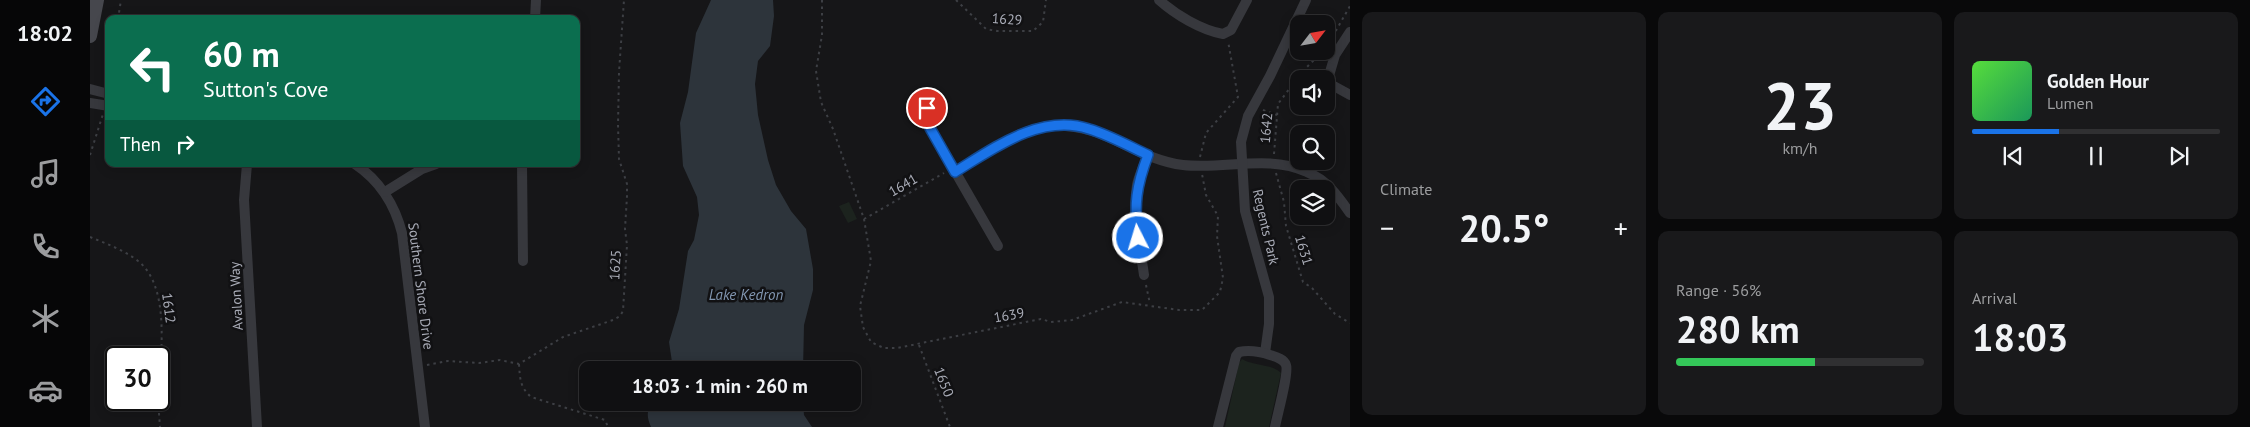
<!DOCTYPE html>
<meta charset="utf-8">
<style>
body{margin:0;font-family:"PT Sans",sans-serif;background:#19191b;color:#f1f3f6;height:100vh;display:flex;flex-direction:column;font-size:19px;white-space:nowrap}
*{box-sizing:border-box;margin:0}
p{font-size:16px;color:#9c9d9f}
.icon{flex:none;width:28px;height:28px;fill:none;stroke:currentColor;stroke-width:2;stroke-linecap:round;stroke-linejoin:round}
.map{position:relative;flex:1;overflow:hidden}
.drawer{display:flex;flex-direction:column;gap:12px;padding:12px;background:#09090a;width:900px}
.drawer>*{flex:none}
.top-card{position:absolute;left:15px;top:15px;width:475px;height:152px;border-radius:10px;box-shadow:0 2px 12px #0003,0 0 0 1px #303032;background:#0b6e4f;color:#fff;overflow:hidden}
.needle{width:32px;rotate:59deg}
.fabs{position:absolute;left:1200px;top:15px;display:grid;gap:10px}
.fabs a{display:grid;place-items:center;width:45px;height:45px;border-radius:10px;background:#101012;box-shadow:0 2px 12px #0003,0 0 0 1px #303032;font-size:25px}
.speed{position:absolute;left:15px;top:346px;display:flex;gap:10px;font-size:25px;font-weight:700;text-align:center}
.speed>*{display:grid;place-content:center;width:65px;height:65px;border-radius:50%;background:#101012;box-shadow:0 2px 12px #0003,0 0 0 1px #303032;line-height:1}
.speed .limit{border:2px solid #111;border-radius:8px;background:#fff;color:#111}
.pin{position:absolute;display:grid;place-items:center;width:42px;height:42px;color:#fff;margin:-21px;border:2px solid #fff;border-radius:50%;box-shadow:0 1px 5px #0007}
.me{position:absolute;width:55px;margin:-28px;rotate:355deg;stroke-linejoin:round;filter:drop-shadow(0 0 4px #0008)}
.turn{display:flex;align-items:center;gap:18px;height:105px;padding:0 15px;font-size:22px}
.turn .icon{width:65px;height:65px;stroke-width:2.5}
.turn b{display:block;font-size:35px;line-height:42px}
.then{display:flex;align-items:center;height:48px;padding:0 15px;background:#0003;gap:10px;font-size:19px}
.big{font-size:38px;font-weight:700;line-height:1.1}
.drawer .card{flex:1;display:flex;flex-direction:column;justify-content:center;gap:8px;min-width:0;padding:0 18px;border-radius:10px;background:#19191b}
.drawer .dial{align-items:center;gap:0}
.dial b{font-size:65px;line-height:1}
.song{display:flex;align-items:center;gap:15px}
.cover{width:60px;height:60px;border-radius:8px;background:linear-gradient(135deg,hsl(110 70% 55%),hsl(150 70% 35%))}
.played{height:5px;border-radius:2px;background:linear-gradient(90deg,#1a73e8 35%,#303032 35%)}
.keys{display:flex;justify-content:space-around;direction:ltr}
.heat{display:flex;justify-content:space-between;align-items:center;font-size:28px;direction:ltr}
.charge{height:8px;border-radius:4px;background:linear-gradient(90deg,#34c759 56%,#303032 0)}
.drawer .tiles{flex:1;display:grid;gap:12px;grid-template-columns:repeat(3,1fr)}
.card:first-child{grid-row:span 2}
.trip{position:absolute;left:489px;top:361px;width:282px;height:50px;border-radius:10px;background:#101012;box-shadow:0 2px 12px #0003,0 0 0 1px #303032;font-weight:700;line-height:50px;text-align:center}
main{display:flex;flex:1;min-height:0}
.dock{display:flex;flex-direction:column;width:90px;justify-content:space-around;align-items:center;background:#060607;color:#9c9d9f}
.dock .icon{width:35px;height:35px}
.dock .current{color:#1a73e8}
.dock b{font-size:22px;color:#f1f3f6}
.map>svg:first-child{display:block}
</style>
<main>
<nav class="dock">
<b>18:02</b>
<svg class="icon current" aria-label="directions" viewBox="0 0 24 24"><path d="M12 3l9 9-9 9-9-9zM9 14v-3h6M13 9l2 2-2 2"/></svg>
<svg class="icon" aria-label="music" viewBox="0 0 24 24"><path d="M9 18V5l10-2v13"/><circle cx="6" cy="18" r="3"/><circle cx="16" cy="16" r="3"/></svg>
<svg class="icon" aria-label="phone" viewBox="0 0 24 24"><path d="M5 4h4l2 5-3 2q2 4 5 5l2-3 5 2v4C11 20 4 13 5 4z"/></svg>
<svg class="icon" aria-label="climate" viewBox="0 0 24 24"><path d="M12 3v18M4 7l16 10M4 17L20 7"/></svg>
<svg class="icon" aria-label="car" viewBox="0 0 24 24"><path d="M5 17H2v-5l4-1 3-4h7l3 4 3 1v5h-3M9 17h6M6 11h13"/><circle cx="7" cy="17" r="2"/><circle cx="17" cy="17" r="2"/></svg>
</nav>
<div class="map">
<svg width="1260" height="427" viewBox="0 0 1260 427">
<rect width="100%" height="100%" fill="#161618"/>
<g fill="#1c231e">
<polygon points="759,202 767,219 758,223 749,206"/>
<path d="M 1152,359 C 1163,366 1183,364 1191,373 L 1179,427 L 1135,427 L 1149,363 Z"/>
</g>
<g fill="#2d343b">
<polygon points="621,0 683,0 684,16 680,46 668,61 665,84 668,115 678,160 686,185 701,211 716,229 723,269 723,290 714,325 713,370 573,370 582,362 579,342 589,309 598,251 604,240 609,215 607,197 593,166 590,123 598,92 606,33"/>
<path d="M 562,403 L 713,403 L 714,415 L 722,427 L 561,427 C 557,417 556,412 562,403 Z"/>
</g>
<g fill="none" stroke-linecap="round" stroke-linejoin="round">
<g stroke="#3d3f44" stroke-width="2" stroke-dasharray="2.5 4" stroke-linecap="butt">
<polyline points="732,0 732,35 726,71 731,102 743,129 774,219 781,261 770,306 773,327 781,342 787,345 794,348 807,348 951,319 961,322 982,320 1032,302 1089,310 1112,310 1130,292 1133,278 1127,236 1128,216 1116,195 1112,174"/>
<polyline points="866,0 896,29 907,31 943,31 953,22 956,0"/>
<polyline points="28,19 31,0"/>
<polyline points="1236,48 1260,6"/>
<polyline points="1173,110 1187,115"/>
<polyline points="1184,154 1188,104 1211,73 1233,51"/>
<polyline points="0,155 13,114"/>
<polyline points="1110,157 1116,133 1148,97 1138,41"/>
<polyline points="1186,173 1194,202 1196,226 1213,282 1222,288 1245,314 1260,323"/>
<polyline points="774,219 854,173"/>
<path d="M 0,237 C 17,244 34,250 48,261 C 80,286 71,351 69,387"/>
<polyline points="1056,285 1060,304"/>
<polyline points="829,345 860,427"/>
<path d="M 429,364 C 430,379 430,387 441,397 L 515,420 L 518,427"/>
<polyline points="337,365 358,361 389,363 410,360 429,364 473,337 523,320 530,316 533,311 537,245 535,229 537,196 537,184 529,159 528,125 529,72 534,0"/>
<polyline points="68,400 70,427"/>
</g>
<g stroke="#37383d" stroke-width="10">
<path d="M 1069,0 C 1086,15 1111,30 1133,34 L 1141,30 L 1157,0"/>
<polyline points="445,19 446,0"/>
<polyline points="1260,32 1245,55 1238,79 1242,85 1260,95"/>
<polyline points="0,89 19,94"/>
<polyline points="0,103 19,106"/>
<polyline points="837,107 840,128 908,246"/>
<polyline points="157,164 154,200 167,427"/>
<path d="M 265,164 C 289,180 305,205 312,233 L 335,427"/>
<polyline points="432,164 433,261"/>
<path d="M 865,172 C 891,156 930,128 960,126 C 1014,122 1044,159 1093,165 C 1135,170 1177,154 1217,172 C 1237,180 1248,196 1260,213"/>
<polyline points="295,192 332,169 346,164"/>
<path d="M 1054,275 C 1050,245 1042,215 1047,185 C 1049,175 1054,165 1058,155"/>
<polyline points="1175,353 1179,324 1179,297 1155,211 1151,142 1158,116 1180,76 1216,0"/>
<path d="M 1128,427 L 1146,356 L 1149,352 C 1159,350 1171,352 1180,355 C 1186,357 1194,359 1196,365 C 1199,373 1187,416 1185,427"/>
</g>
<polyline stroke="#46474d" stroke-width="14" points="0,36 7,0"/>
</g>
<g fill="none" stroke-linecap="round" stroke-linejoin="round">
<defs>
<path id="route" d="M 837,108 L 840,128 L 865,172 C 904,148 951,113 999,129 C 1019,135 1039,146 1058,155 C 1046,187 1044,204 1048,238"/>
</defs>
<use href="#route" stroke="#114b97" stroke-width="12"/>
<use href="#route" stroke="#1a73e8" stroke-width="9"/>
</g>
<g text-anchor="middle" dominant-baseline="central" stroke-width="5" stroke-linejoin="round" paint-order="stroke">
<g font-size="14" fill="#a9acb7" stroke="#111113">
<text transform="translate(917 19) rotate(4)">1629</text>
<text transform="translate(1176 128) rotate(-85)">1642</text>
<text transform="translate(813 185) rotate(-30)">1641</text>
<text transform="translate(1176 227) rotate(77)">Regents Park</text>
<text transform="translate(1214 250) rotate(73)">1631</text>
<text transform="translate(525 265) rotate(-87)">1625</text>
<text transform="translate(331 286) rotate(83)">Southern Shore Drive</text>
<text transform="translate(146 296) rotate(-93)">Avalon Way</text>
<text transform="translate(79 308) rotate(82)">1612</text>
<text transform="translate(919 315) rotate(-10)">1639</text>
<text transform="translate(854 382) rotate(68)">1650</text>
</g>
<g font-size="15" font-style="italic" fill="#8296b1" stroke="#111113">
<text x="656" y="294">Lake Kedron</text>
</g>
</g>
</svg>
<div class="fabs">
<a><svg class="needle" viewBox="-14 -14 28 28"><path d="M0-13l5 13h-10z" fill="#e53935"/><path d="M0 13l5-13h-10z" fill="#9c9d9f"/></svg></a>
<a><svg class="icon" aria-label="sound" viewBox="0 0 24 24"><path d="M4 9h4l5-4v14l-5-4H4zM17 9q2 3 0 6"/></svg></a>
<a><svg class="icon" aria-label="search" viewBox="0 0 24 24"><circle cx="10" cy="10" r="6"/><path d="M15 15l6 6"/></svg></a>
<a><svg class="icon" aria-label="layers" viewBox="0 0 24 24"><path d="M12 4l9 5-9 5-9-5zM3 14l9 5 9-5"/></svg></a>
</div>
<div class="speed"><div class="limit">30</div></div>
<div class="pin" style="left:837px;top:108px;background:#d93025"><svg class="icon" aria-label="arrive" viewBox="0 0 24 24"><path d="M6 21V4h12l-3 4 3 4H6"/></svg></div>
<svg class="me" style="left:1048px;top:238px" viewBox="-20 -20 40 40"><circle r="17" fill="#1a73e8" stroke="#fff" stroke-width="3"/><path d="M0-11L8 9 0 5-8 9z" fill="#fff"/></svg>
<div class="trip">18:03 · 1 min · 260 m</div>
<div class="top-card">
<div class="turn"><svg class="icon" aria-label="left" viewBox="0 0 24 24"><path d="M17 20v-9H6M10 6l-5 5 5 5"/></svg><div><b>60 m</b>Sutton's Cove</div></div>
<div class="then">Then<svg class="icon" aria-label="right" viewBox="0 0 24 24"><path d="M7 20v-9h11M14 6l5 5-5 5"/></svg></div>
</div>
</div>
<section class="drawer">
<div class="tiles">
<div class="card"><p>Climate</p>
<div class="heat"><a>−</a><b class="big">20.5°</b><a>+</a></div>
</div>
<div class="card dial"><b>23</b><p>km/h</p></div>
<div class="card">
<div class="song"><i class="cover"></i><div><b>Golden Hour</b><p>Lumen</p></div></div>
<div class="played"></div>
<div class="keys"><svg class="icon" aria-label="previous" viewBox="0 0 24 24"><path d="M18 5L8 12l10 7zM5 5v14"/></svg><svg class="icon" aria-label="pause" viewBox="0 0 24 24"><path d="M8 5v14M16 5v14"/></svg><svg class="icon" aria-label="next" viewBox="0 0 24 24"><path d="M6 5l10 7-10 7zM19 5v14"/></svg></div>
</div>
<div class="card"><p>Range · 56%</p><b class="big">280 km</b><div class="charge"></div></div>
<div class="card"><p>Arrival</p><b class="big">18:03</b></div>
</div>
</section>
</main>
